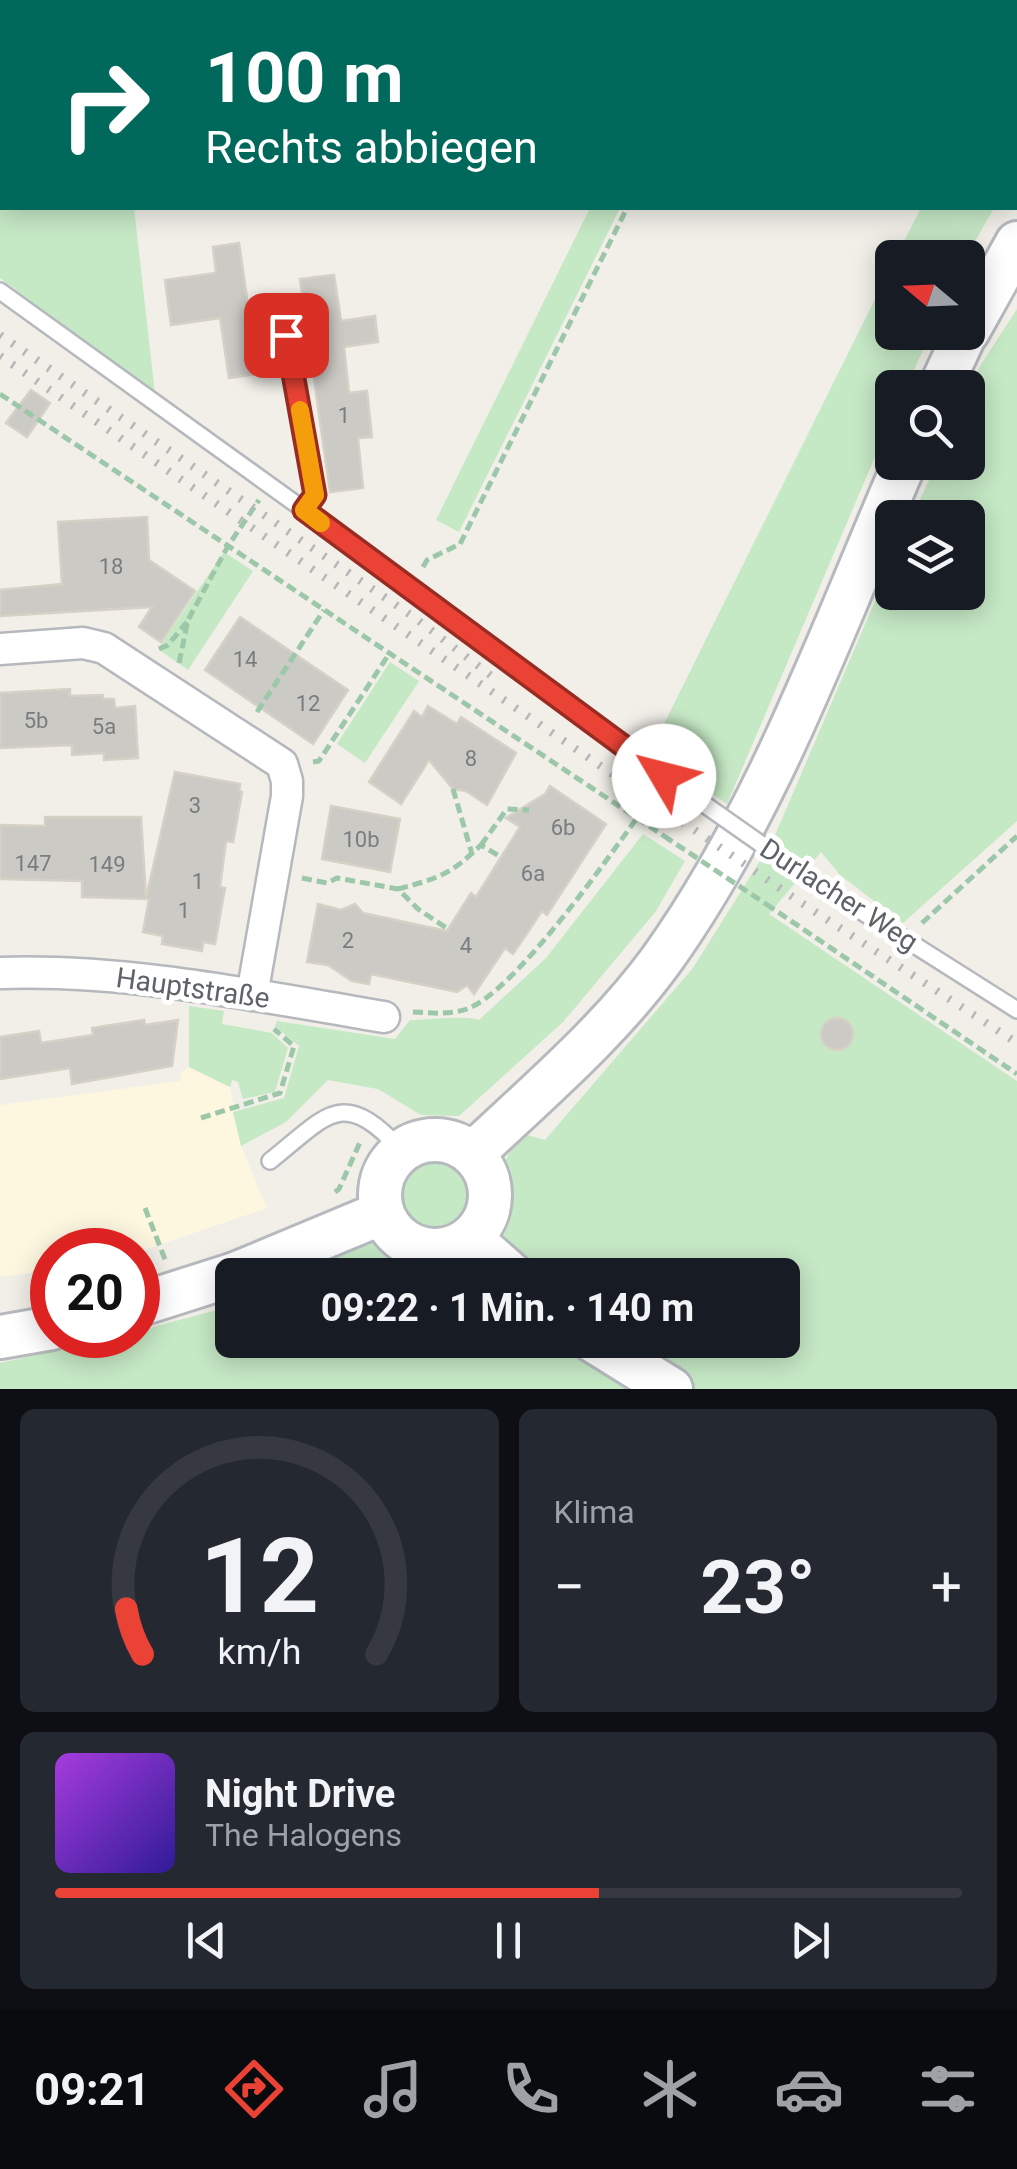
<!DOCTYPE html>
<html lang="de">
<meta charset="utf-8">
<style>
body{margin:0;font-family:Roboto,sans-serif;background:#242831;color:#f1f3f6;height:100vh;display:flex;flex-direction:column;font-size:38px;white-space:nowrap}
*{box-sizing:border-box;margin:0}
p{font-size:32px;color:#9ea1a6}
.icon{flex:none;width:55px;height:55px;fill:none;stroke:currentColor;stroke-width:2;stroke-linecap:round;stroke-linejoin:round}
.map{position:relative;height:1389px;overflow:hidden}
.drawer{display:flex;flex-direction:column;gap:20px;padding:20px;background:#0d0f14;flex:1}
.drawer>*{flex:none}
.hud{position:absolute;left:0px;top:0px;width:1018px;height:210px;box-shadow:0 5px 25px #0003;background:#00695c;color:#fff;overflow:hidden}
.needle{width:65px;rotate:289deg}
.buttons{position:absolute;left:875px;top:240px;display:grid;gap:20px}
.buttons a{display:grid;place-items:center;width:110px;height:110px;border-radius:15px;background:#171b24;box-shadow:0 5px 25px #0003;font-size:50px}
.speed{position:absolute;left:30px;top:1228px;display:flex;gap:20px;font-size:50px;font-weight:700;text-align:center}
.speed>*{display:grid;place-content:center;width:130px;height:130px;border-radius:50%;background:#171b24;box-shadow:0 5px 25px #0003;line-height:1}
.speed .limit{border:15px solid #d22;background:#fff;color:#111}
.pin{position:absolute;display:grid;place-items:center;width:85px;height:85px;color:#fff;margin:-42px;border-radius:20px;box-shadow:0 5px 15px #0006}
.me{position:absolute;width:110px;margin:-55px;rotate:307deg;stroke-linejoin:round;filter:drop-shadow(0 0 8px #0008)}
.turn{display:flex;align-items:center;gap:35px;height:210px;padding:0 40px;font-size:45px}
.turn .icon{width:130px;height:130px;stroke-width:2.5}
.turn b{display:block;font-size:70px;line-height:85px}
.big{font-size:75px;font-weight:700;line-height:1.1}
.drawer .tile{flex:1;display:flex;flex-direction:column;justify-content:center;gap:15px;min-width:0;padding:0 35px;border-radius:15px;background:#242831}
.drawer .dial{align-items:center;gap:0}
.dial svg{height:260px;overflow:visible;fill:none;stroke:#363941;stroke-width:7;stroke-linecap:round;text-anchor:middle}
.dial text{fill:#f1f3f6;stroke:none}
.song{display:flex;align-items:center;gap:30px}
.cover{width:120px;height:120px;border-radius:15px;background:linear-gradient(135deg,hsl(280 70% 55%),hsl(250 70% 35%))}
.played{height:10px;border-radius:5px;background:linear-gradient(90deg,#ea4335 60%,#363941 60%)}
.keys{display:flex;justify-content:space-around;direction:ltr}
.heat{display:flex;justify-content:space-between;align-items:center;font-size:55px;direction:ltr}
.drawer .tiles{flex:1;display:grid;gap:20px;grid-template-columns:1fr 1fr}
.tile:last-child{grid-column:span 2}
.trip{position:absolute;left:215px;top:1258px;width:585px;height:100px;border-radius:15px;background:#171b24;box-shadow:0 5px 25px #0003;font-weight:700;line-height:100px;text-align:center}
.tab-bar{display:flex;height:160px;justify-content:space-around;align-items:center;background:#090b0e;color:#9ea1a6}
.tab-bar .icon{width:70px;height:70px}
.tab-bar .current{color:#ea4335}
.tab-bar b{font-size:45px;color:#f1f3f6}
.map>svg:first-child{display:block}
</style>
<div class="map">
<svg width="1017" height="1389" viewBox="0 0 1017 1389">
<rect width="100%" height="100%" fill="#f1efe8"/>
<polygon fill="#fef7e0" points="189,1067 230,1087 241,1146 267,1208 138,1252 52,1250 52,1270 0,1277 0,1105 180,1081 182,1071"/>
<g fill="#c5e8c5">
<polygon points="0,0 111,0 111,2 2,2 2,208 134,208 155,394 0,278"/>
<polygon points="590,208 620,208 459,532 436,520"/>
<polygon points="921,208 994,208 966,257 896,257"/>
<polygon points="892,265 892,332 931,333 906,387 892,388 892,417 727,804 650,752"/>
<path d="M 1017,309 L 1017,821 L 903,923 L 840,875 L 821,852 L 769,914 L 1017,1081 L 1017,1389 L 0,1389 L 0,1363 L 123,1335 L 138,1335 L 138,1331 L 232,1306 L 232,1340 L 782,1340 L 782,1275 L 492,1275 C 494,1223 490,1179 520,1133 L 545,1140 L 693,968 L 773,840 L 892,561 L 892,592 L 968,592 L 968,518 L 912,517 L 937,463 L 968,462 L 968,394 L 980,366 Z"/>
<polygon points="224,552 253,571 188,670 158,649"/>
<polygon points="390,662 419,681 365,763 337,744"/>
<path d="M 643,834 L 685,861 L 656,911 L 563,1022 L 459,1116 L 421,1115 L 378,1089 L 328,1080 L 286,1122 L 241,1146 L 233,1112 L 284,1098 L 299,1046 L 275,1026 L 277,1021 L 395,1039 L 410,1020 C 428,1020 465,1015 479,1020 L 546,958 Z"/>
<polygon points="189,1006 224,1011 222,1024 272,1033 288,1048 275,1092 243,1099 238,1082 232,1080 230,1087 189,1067"/>
<circle cx="434" cy="1194" r="38"/>
<polygon points="376,1237 468,1264 480,1275 417,1275 399,1267 376,1275 284,1275"/>
</g>
<g fill="#cccac5" stroke="#d6d1c6" stroke-width="2.5">
<polygon points="239,243 258,374 229,378 220,318 171,325 165,280 216,273 213,247"/>
<polygon points="334,275 341,321 375,316 378,342 344,347 349,393 367,391 372,437 358,438 363,488 330,492 300,279"/>
<polygon points="31,390 50,403 27,437 6,423"/>
<polygon points="147,517 149,560 195,591 161,642 139,627 152,607 0,616 0,590 62,584 58,522"/>
<polygon points="240,617 348,690 313,744 205,670"/>
<polygon points="70,689 70,696 103,695 103,699 114,699 115,708 135,706 138,758 104,760 104,753 72,755 72,745 0,748 0,693"/>
<polygon points="428,706 457,724 461,717 516,753 487,805 466,791 453,789 429,760 401,804 369,782 414,711 422,717"/>
<polygon points="175,772 240,784 239,791 242,792 233,842 226,841 220,887 225,888 215,944 203,942 202,951 162,944 163,936 143,932 149,899 82,897 82,881 0,879 0,825 45,826 45,817 141,817 146,898"/>
<polygon points="550,786 606,824 547,915 542,911 513,954 505,948 474,994 467,985 457,992 371,974 369,984 352,981 328,965 307,962 318,904 341,910 355,904 363,913 447,931 471,893 476,897 520,827 506,818 545,794"/>
<polygon points="331,806 400,819 390,872 322,859"/>
<circle cx="837" cy="1034" r="16"/>
<polygon points="144,1020 145,1025 178,1020 172,1066 72,1084 70,1068 0,1079 0,1037 39,1031 41,1043 93,1035 92,1028"/>
</g>
<g fill="none" stroke-linecap="round" stroke-linejoin="round">
<defs>
<g id="lane">
<polyline points="0,291 411,587 664,776"/>
<polyline points="285,335 315,495 304,511"/>
<polyline points="815,882 1017,1010"/>
<path d="M 270,1161 C 328,1115 342,1086 401,1150"/>
</g>
<g id="street">
<polyline points="0,649 83,643 104,648 282,764 287,781 287,796 252,995"/>
<path d="M 0,973 C 129,969 258,996 384,1017"/>
</g>
<g id="secondary">
<polyline points="968,331 1017,243"/>
<polyline points="940,388 966,332"/>
<circle cx="435" cy="1195" r="55"/>
<path d="M 469,1150 L 483,1144 C 546,1085 612,1028 662,959 C 768,811 833,628 905,462"/>
<polyline points="470,1238 512,1275"/>
<polyline points="233,1275 382,1213"/>
<polyline points="138,1305 232,1275"/>
<polyline points="0,1337 52,1328"/>
<polyline points="592,1340 671,1389"/>
</g>
</defs>
<use href="#lane" stroke="#b5b8bc" stroke-width="20"/>
<use href="#street" stroke="#b5b8bc" stroke-width="35"/>
<use href="#secondary" stroke="#b6babf" stroke-width="48"/>
<g stroke="#9cc7a9" stroke-width="5" stroke-dasharray="10 5" stroke-linecap="butt">
<polyline points="728,2 729,0"/>
<polyline points="0,394 664,836"/>
<polyline points="423,567 427,560 460,544 627,208"/>
<polyline points="159,649 168,645 187,622"/>
<polyline points="179,663 188,620 228,546 259,500"/>
<polyline points="257,712 324,610"/>
<polyline points="313,762 319,761 389,654"/>
<polyline points="453,789 472,854"/>
<polyline points="481,845 507,809 529,810"/>
<polyline points="302,878 327,883 337,878 398,889 418,909 448,929"/>
<path d="M 398,889 C 439,878 450,875 481,845 L 499,856"/>
<polyline points="766,904 1017,1074"/>
<polyline points="922,923 1017,836"/>
<path d="M 413,1012 C 431,1013 449,1015 467,1009 C 515,991 605,862 637,818"/>
<polyline points="201,1118 280,1093 294,1046 274,1029"/>
<polyline points="335,1192 339,1189 361,1140"/>
<polyline points="145,1208 166,1262"/>
</g>
<use href="#lane" stroke="#fff" stroke-width="15"/>
<use href="#street" stroke="#fff" stroke-width="30"/>
<use href="#secondary" stroke="#fff" stroke-width="42"/>
<g stroke="#b6b7b8" stroke-width="8" stroke-dasharray="2.5 12" stroke-linecap="butt">
<polyline points="0,335 415,618 493,677"/>
<polyline points="0,356 800,902 1017,1043"/>
</g>
<defs>
<polyline id="lane-bridge" points="664,776 815,882"/>
</defs>
<use href="#lane-bridge" stroke="#b5b8bc" stroke-width="20" stroke-linecap="butt"/>
<polyline stroke="#9cc7a9" stroke-width="5" stroke-dasharray="10 5" stroke-linecap="butt" points="664,836 766,904"/>
<use href="#lane-bridge" stroke="#fff" stroke-width="15"/>
</g>
<g fill="none" stroke-linecap="round" stroke-linejoin="round">
<defs>
<polyline id="route" points="286,335 315,495 304,510 664,776"/>
</defs>
<use href="#route" stroke="#982c22" stroke-width="25"/>
<use href="#route" stroke="#ea4335" stroke-width="18"/>
<polyline stroke="#f59e0b" stroke-width="18" points="300,410 315,495 304,510 321,523"/>
</g>
<g text-anchor="middle" dominant-baseline="central" stroke-width="10" stroke-linejoin="round" paint-order="stroke">
<g font-size="22" fill="#7a7d7f">
<text x="344" y="415">1</text>
<text x="111" y="566">18</text>
<text x="245" y="659">14</text>
<text x="308" y="703">12</text>
<text x="36" y="720">5b</text>
<text x="104" y="726">5a</text>
<text x="471" y="758">8</text>
<text x="195" y="805">3</text>
<text x="563" y="827">6b</text>
<text x="361" y="839">10b</text>
<text x="33" y="863">147</text>
<text x="107" y="864">149</text>
<text x="533" y="873">6a</text>
<text x="198" y="881">1</text>
<text x="184" y="910">1</text>
<text x="348" y="940">2</text>
<text x="466" y="945">4</text>
</g>
<g font-size="28" fill="#5f6368" stroke="#fff">
<text transform="translate(839 895) rotate(33)">Durlacher Weg</text>
<text transform="translate(193 988) rotate(8)">Hauptstraße</text>
</g>
</g>
</svg>
<div class="buttons">
<a><svg class="needle" viewBox="-14 -14 28 28"><path d="M0-13l5 13h-10z" fill="#e53935"/><path d="M0 13l5-13h-10z" fill="#9ea1a6"/></svg></a>
<a><svg class="icon" aria-label="search" viewBox="0 0 24 24"><circle cx="10" cy="10" r="6"/><path d="M15 15l6 6"/></svg></a>
<a><svg class="icon" aria-label="layers" viewBox="0 0 24 24"><path d="M12 4l9 5-9 5-9-5zM3 14l9 5 9-5"/></svg></a>
</div>
<div class="speed"><div class="limit">20</div></div>
<div class="pin" style="left:286px;top:335px;background:#d93025"><svg class="icon" aria-label="arrive" viewBox="0 0 24 24"><path d="M6 21V4h12l-3 4 3 4H6"/></svg></div>
<svg class="me" style="left:664px;top:776px" viewBox="-20 -20 40 40"><circle r="19" fill="#fff"/><path d="M0-13L10 11 0 6-10 11z" fill="#ea4335"/></svg>
<div class="trip">09:22 · 1 Min. · 140 m</div>
<div class="hud">
<div class="turn"><svg class="icon" aria-label="right" viewBox="0 0 24 24"><path d="M7 20v-9h11M14 6l5 5-5 5"/></svg><div><b>100 m</b>Rechts abbiegen</div></div>
</div>
</div>
<section class="drawer">
<div class="tiles">
<div class="tile dial"><svg viewBox="0 0 100 80">
<path d="M14 69A42 42 0 1 1 86 69"/>
<path d="M14 69A42 42 0 0 1 9 55" stroke="#ea4335"/>
<text x="50" y="56" font-size="32" font-weight="700">12</text>
<text x="50" y="72" font-size="11">km/h</text>
</svg></div>
<div class="tile"><p>Klima</p>
<div class="heat"><a>−</a><b class="big">23°</b><a>+</a></div>
</div>
<div class="tile">
<div class="song"><i class="cover"></i><div><b>Night Drive</b><p>The Halogens</p></div></div>
<div class="played"></div>
<div class="keys"><svg class="icon" aria-label="previous" viewBox="0 0 24 24"><path d="M18 5L8 12l10 7zM5 5v14"/></svg><svg class="icon" aria-label="pause" viewBox="0 0 24 24"><path d="M8 5v14M16 5v14"/></svg><svg class="icon" aria-label="next" viewBox="0 0 24 24"><path d="M6 5l10 7-10 7zM19 5v14"/></svg></div>
</div>
</div>
</section>
<nav class="tab-bar">
<b>09:21</b>
<svg class="icon current" aria-label="directions" viewBox="0 0 24 24"><path d="M12 3l9 9-9 9-9-9zM9 14v-3h6M13 9l2 2-2 2"/></svg>
<svg class="icon" aria-label="music" viewBox="0 0 24 24"><path d="M9 18V5l10-2v13"/><circle cx="6" cy="18" r="3"/><circle cx="16" cy="16" r="3"/></svg>
<svg class="icon" aria-label="phone" viewBox="0 0 24 24"><path d="M5 4h4l2 5-3 2q2 4 5 5l2-3 5 2v4C11 20 4 13 5 4z"/></svg>
<svg class="icon" aria-label="climate" viewBox="0 0 24 24"><path d="M12 3v18M4 7l16 10M4 17L20 7"/></svg>
<svg class="icon" aria-label="car" viewBox="0 0 24 24"><path d="M5 17H2v-5l4-1 3-4h7l3 4 3 1v5h-3M9 17h6M6 11h13"/><circle cx="7" cy="17" r="2"/><circle cx="17" cy="17" r="2"/></svg>
<svg class="icon" aria-label="filters" viewBox="0 0 24 24"><path d="M4 7h16M4 17h16"/><circle cx="9" cy="7" r="2"/><circle cx="15" cy="17" r="2"/></svg>
</nav>
